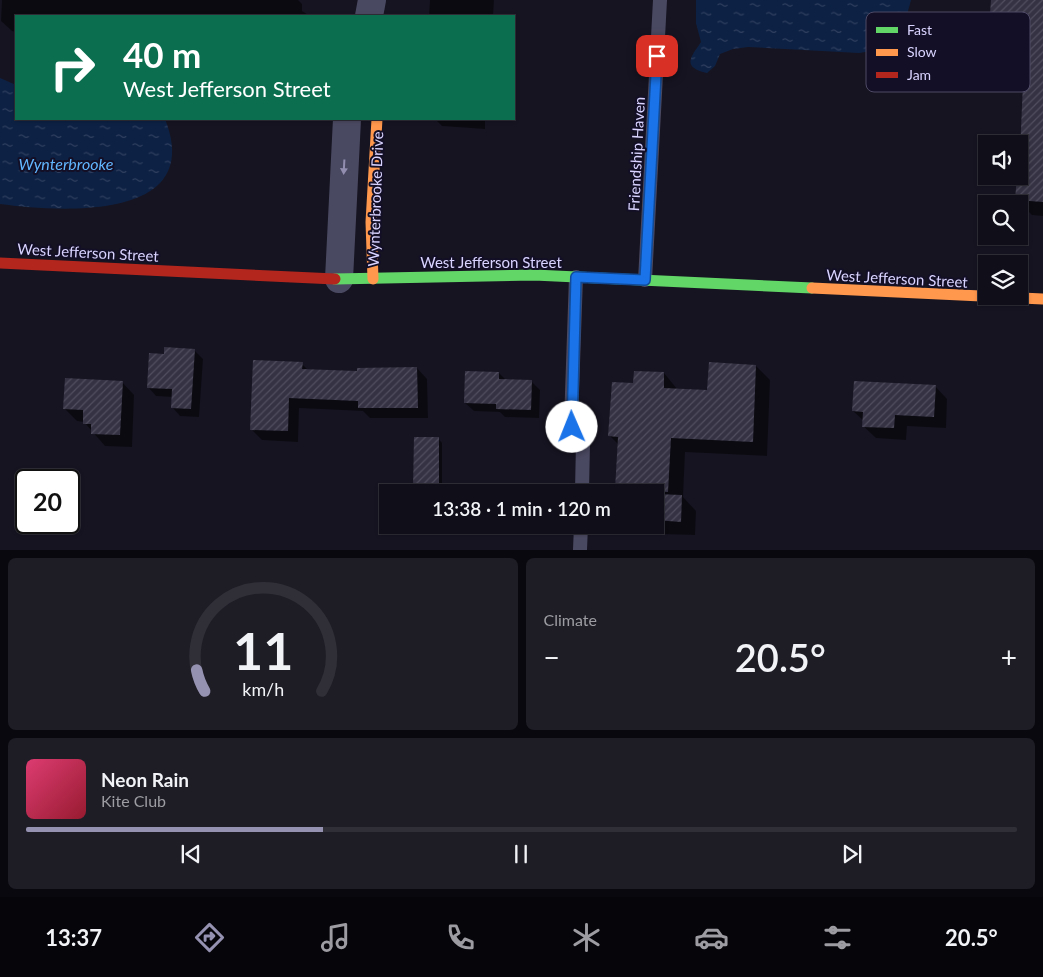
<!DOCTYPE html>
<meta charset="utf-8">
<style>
body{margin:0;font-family:Lato,sans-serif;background:#1e1d26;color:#f1f3f6;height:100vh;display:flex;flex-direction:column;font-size:19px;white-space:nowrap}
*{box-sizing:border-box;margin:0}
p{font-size:16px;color:#9c9ca2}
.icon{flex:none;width:28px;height:28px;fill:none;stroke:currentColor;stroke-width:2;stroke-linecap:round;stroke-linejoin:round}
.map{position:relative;height:550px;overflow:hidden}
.side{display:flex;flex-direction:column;gap:8px;padding:8px;background:#09080e;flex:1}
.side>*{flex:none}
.guide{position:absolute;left:15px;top:15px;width:500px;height:105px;border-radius:0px;box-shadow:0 1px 4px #0004,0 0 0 1px #302f38;background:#0b6e4f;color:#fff;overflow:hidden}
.buttons{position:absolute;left:978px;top:135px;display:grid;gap:10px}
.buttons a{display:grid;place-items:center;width:50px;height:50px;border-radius:0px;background:#100f19;box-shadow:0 1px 4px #0004,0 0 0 1px #302f38;font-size:25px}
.speed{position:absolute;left:15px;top:469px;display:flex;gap:10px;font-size:25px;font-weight:700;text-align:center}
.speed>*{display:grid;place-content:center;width:65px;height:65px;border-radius:50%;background:#100f19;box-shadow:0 1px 4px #0004,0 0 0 1px #302f38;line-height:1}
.speed .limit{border:2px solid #111;border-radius:8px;background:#fff;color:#111}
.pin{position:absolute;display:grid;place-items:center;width:42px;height:42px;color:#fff;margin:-21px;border-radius:10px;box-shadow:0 2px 8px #0006}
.me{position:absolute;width:55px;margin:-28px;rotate:359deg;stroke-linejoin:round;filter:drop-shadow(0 0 4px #0008)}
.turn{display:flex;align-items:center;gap:18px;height:105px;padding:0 25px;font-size:22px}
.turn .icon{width:65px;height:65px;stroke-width:2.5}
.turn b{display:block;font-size:35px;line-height:42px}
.big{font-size:38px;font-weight:600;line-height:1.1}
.side .tile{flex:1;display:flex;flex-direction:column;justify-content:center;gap:8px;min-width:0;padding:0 18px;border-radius:8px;background:#1e1d26}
.side .dial{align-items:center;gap:0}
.dial svg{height:130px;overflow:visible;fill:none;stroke:#302f38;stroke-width:7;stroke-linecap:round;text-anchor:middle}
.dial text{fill:#f1f3f6;stroke:none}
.song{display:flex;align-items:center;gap:15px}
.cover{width:60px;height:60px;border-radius:8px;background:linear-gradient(135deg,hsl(340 70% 55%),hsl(350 70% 35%))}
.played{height:5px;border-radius:2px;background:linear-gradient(90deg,#9591b1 30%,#302f38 30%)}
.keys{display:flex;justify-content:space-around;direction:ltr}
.heat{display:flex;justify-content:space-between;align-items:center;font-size:28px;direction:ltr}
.side .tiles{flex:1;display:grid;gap:8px;grid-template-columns:1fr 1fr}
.tile:last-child{grid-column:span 2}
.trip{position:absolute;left:379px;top:484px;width:285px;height:50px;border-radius:0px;background:#100f19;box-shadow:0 1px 4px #0004,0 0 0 1px #302f38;font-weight:600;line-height:50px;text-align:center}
.tab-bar{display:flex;height:80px;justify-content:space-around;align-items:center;background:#06060a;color:#9c9ca2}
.tab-bar .icon{width:35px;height:35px}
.tab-bar .selected{color:#9591b1}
.tab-bar b{font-size:22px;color:#f1f3f6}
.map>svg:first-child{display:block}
</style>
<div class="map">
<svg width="1043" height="550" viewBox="0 0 1043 550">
<defs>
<pattern id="water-ripples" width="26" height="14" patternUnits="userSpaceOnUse" patternTransform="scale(1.25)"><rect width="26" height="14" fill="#0d2144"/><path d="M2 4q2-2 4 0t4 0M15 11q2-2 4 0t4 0" fill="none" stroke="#304060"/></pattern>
<pattern id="building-hatch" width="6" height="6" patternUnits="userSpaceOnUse" patternTransform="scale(1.25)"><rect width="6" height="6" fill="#343243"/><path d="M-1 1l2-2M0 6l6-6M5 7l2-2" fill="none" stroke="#514f5f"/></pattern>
</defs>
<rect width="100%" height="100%" fill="#161421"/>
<g fill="url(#water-ripples)">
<path d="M 696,0 L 911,0 L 902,33 L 884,49 L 859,53 L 748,47 L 733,49 L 720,54 L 715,66 L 707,73 C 681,67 691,57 701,42 L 696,23 Z"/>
<path d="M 0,78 L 16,85 L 16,119 L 165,119 C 206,222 60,212 0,204 Z"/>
</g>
<g fill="#0007">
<polygon points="2,0 298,0 302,4 302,11 310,16 16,16 16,32 12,31 1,21"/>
<polygon points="430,0 494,0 493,16 429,16"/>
<polygon points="992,0 1043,0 1043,216 1032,215 1017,200 1025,73 1003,71 988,56"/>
<polygon points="435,119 485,119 485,129 442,126"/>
<polygon points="194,350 203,359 199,417 180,416 172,407 173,397 156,396 148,387 165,356"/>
<polygon points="302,364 309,371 358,373 417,368 427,379 428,418 370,418 363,411 299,408 298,442 262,440 251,429"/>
<polygon points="756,366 770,380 767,456 685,452 683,497 696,511 695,535 660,534 652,525 655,525 655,492 619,492 616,490 619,445 610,436 634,384 664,373 678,390 709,391"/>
<polygon points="499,373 506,380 531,381 540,390 539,418 505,417 500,412 474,411 465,403"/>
<polygon points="122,382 134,395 132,447 105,446 84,422 77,421 65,409"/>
<polygon points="935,386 947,399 946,428 907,426 906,440 876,438 863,426 864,421 853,411"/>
<polygon points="438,438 442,443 442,492 418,492 414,488"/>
</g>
<g fill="url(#building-hatch)">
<polygon points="991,0 1043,0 1043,202 1015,200 1017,176 1019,176 1024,59 987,57"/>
<polygon points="164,347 195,349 191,409 171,408 172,389 147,388 149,353 164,354"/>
<polygon points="253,360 303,362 302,369 357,371 357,368 417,367 418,408 358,408 358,401 289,398 288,431 250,430"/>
<polygon points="709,362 756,365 753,442 671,438 668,492 615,490 618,437 608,436 612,382 633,383 634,371 664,372 664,388 707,390"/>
<polygon points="465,371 499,372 499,379 532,380 531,410 496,409 496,404 464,403"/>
<polygon points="65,378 123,381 120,435 91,434 91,424 83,424 83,410 63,409"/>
<polygon points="854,381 936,385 934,417 895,415 894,428 862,427 863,412 852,411"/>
<polygon points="414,437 439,437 439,489 413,489"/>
<polygon points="655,494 682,495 681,522 655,520"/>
</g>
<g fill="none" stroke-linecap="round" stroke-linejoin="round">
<g stroke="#4a4962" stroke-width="14">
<polyline points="576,277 571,422 583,442 582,492"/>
<polyline points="645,280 660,0"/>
<polyline points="580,550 581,525"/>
</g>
<g stroke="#4a4962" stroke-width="28">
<polyline points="369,16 372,0"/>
<polyline points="339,279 347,119"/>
</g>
<polyline stroke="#63d668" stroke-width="11" points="335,279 534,275 812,288"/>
<g stroke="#ff974d" stroke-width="11">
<polyline points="373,279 371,222 377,119"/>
<polyline points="812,288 1043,299"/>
</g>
<polyline stroke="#b3261e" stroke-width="11" points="0,263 335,279"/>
</g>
<defs><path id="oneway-solid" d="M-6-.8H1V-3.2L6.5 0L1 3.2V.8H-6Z" transform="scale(1.25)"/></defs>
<use fill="#928eb0" href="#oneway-solid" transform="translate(344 167) rotate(93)"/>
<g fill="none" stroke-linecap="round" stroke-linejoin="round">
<defs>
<polyline id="route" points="572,427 576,277 645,280 657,56"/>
</defs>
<use href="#route" stroke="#114b97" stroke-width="12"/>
<use href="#route" stroke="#1a73e8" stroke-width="9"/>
</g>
<g text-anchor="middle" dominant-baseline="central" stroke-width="4" stroke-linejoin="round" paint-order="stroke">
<g font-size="15" fill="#d9d4ff" stroke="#130f26">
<text transform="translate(636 154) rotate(-87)">Friendship Haven</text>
<text transform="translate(375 199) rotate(-88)">Wynterbrooke Drive</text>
<text transform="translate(88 252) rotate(3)">West Jefferson Street</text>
<text x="491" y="262">West Jefferson Street</text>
<text transform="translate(897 278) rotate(3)">West Jefferson Street</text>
</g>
<g font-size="16" font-style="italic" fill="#62b6ff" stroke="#130f26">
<text x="66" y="163">Wynterbrooke</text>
</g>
</g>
<rect x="866" y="12" width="164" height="80" rx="8" fill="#130f26" stroke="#4e4a67" stroke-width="1"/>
<rect x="876" y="27" width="22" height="6" fill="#63d668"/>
<rect x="876" y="49" width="22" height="7" fill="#ff974d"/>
<rect x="876" y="72" width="22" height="6" fill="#b3261e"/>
<g font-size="14" fill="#d9d4ff">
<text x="907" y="35">Fast</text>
<text x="907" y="57">Slow</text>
<text x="907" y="80">Jam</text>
</g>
</svg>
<div class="buttons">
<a><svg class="icon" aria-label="sound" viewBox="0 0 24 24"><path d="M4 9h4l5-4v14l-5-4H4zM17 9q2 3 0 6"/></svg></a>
<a><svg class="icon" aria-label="search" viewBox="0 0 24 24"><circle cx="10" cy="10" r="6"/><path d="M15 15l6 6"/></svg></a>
<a><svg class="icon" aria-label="layers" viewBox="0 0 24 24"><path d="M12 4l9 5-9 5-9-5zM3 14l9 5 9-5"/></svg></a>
</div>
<div class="speed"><div class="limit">20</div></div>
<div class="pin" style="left:657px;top:56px;background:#d93025"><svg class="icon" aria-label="arrive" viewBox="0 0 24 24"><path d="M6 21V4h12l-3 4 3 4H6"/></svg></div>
<svg class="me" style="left:572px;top:427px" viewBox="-20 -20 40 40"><circle r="19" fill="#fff"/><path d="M0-13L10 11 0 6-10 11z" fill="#1a73e8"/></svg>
<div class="trip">13:38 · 1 min · 120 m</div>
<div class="guide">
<div class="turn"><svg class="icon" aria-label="right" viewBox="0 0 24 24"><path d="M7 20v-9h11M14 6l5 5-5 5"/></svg><div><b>40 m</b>West Jefferson Street</div></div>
</div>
</div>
<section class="side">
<div class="tiles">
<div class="tile dial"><svg viewBox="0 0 100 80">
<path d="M14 69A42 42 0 1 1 86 69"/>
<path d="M14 69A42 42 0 0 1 9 56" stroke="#9591b1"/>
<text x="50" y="56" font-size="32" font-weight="700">11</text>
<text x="50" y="72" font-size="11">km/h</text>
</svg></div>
<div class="tile"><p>Climate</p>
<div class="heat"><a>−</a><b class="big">20.5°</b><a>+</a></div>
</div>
<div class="tile">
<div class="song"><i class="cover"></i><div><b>Neon Rain</b><p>Kite Club</p></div></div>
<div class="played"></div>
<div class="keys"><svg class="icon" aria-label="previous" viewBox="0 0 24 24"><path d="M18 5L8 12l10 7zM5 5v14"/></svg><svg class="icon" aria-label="pause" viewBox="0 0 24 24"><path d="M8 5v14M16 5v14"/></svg><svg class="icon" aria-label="next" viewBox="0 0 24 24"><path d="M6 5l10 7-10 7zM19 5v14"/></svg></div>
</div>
</div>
</section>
<nav class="tab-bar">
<b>13:37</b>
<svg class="icon selected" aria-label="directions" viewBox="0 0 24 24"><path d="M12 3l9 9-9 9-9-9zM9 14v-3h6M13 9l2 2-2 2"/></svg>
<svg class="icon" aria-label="music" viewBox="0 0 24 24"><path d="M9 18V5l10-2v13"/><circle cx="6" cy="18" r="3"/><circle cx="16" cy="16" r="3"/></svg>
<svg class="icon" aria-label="phone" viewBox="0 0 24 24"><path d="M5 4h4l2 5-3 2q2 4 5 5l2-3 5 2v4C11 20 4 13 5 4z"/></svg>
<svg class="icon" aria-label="climate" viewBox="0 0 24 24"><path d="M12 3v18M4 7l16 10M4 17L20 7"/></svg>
<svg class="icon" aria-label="car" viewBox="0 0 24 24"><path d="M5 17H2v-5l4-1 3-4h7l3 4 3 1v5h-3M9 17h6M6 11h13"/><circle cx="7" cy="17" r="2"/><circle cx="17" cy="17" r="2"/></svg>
<svg class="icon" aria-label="filters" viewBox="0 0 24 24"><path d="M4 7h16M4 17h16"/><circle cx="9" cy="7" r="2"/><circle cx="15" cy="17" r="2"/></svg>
<b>20.5°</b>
</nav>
